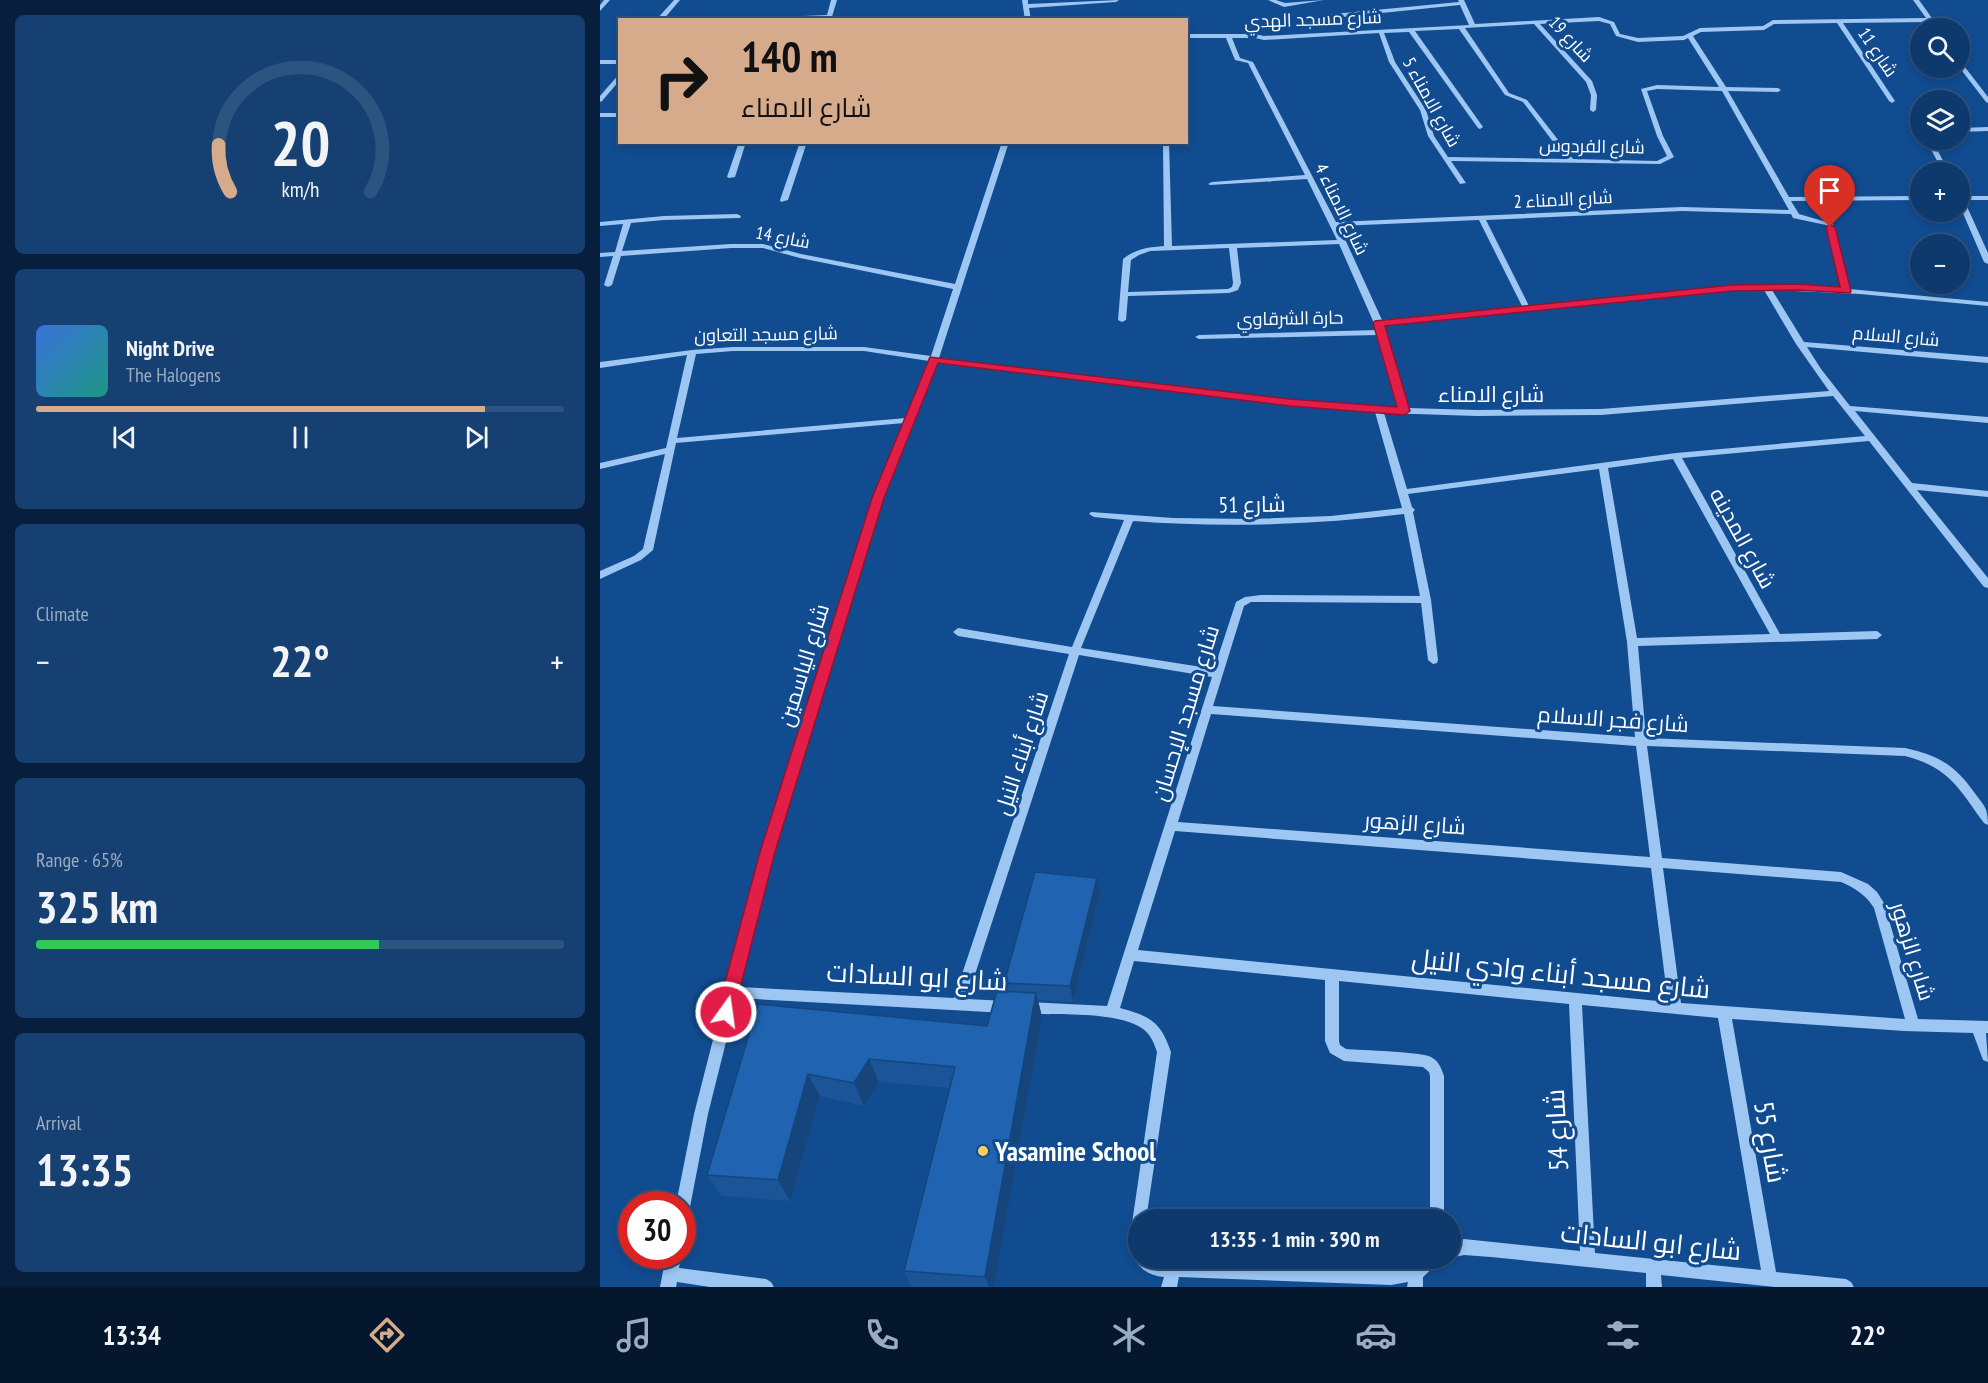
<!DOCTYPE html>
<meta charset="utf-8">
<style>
body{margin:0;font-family:"PT Sans Narrow",Cairo,sans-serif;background:#164072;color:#f1f3f6;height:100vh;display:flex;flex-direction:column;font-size:22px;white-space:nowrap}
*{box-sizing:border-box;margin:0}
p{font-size:20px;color:#9aacc2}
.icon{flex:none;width:33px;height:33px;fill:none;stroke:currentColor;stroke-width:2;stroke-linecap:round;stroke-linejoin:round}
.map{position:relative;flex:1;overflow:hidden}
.drawer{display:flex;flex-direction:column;gap:15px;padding:15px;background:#071f3c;width:600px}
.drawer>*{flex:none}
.banner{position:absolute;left:18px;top:18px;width:570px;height:126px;border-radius:0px;box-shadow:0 3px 9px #0003,0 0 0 2px #2d5380;background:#d6ab8b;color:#111;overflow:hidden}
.controls{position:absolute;left:1310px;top:18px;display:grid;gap:12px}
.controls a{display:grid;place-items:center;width:60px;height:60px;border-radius:50%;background:#0d396d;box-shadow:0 3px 9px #0003,0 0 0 2px #2d5380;font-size:30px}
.speed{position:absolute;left:18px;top:1191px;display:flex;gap:12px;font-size:30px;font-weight:700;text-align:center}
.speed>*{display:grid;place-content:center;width:78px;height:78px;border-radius:50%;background:#0d396d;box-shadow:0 3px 9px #0003,0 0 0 2px #2d5380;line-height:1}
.speed .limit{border:9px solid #d22;background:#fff;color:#111}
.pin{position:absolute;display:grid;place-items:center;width:51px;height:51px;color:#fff;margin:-62px -26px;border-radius:50% 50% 50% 0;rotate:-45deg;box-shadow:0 0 6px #0007}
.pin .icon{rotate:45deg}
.me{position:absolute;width:66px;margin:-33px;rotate:14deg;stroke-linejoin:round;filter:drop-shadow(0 0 4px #0008)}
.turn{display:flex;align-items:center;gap:21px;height:126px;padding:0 24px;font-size:27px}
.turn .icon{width:78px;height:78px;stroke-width:2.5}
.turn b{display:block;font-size:42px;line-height:51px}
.big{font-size:45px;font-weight:700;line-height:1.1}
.drawer .tile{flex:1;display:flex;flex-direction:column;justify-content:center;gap:9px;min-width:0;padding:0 21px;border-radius:9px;background:#164072}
.drawer .dial{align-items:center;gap:0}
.dial svg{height:156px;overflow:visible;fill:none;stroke:#2d5380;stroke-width:7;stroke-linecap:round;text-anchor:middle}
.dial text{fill:#f1f3f6;stroke:none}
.song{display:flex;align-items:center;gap:18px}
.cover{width:72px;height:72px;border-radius:9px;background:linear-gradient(135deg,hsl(220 70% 55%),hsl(170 70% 35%))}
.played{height:6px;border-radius:3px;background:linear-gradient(90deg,#d6ab8b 85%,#2d5380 85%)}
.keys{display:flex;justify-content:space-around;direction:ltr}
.heat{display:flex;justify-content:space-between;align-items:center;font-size:33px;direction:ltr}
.charge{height:9px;border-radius:4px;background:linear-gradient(90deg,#34c759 65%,#2d5380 0)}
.trip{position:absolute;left:528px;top:1209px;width:333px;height:60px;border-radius:30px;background:#0d396d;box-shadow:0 3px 9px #0003,0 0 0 2px #2d5380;font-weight:700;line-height:60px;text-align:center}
.tabs{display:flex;height:96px;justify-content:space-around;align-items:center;background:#05172c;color:#9aacc2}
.tabs .icon{width:42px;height:42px}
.tabs .selected{color:#d6ab8b}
.tabs b{font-size:27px;color:#f1f3f6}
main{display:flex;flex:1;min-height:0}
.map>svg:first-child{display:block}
</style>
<main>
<section class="drawer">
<div class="tile dial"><svg viewBox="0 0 100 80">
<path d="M14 69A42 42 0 1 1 86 69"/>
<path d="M14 69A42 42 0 0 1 8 45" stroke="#d6ab8b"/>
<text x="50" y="56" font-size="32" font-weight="700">20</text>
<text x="50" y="72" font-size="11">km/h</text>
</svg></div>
<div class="tile">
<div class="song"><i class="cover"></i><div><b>Night Drive</b><p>The Halogens</p></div></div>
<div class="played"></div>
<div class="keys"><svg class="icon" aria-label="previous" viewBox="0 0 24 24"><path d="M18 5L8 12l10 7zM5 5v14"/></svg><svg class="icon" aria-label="pause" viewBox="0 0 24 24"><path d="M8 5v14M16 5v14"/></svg><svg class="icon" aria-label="next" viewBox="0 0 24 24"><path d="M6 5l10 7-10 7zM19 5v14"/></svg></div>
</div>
<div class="tile"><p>Climate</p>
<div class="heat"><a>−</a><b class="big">22°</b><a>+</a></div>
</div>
<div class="tile"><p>Range · 65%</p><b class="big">325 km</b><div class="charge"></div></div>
<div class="tile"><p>Arrival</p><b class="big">13:35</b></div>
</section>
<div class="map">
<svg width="1388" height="1287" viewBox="0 0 1388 1287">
<rect width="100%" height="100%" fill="#114c91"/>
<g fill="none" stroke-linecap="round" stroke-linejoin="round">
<g fill="#9dc6f3" fill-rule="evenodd">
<polygon points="4,0 10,0 0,11 0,5"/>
<polygon points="74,0 80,0 63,20 56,20"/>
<polygon points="231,0 237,0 231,20 110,20 227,15"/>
<polygon points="422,0 428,0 428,4 519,0 516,2 429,8 431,20 425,20"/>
<polygon points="668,0 676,0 685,3 724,0 684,7"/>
<path d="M 858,0 L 864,0 L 875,24 L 999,17 L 1014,22 L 1020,34 L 1038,38 L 1083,36 L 1100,28 L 1163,26 L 1173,20 L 1326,18 L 1313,0 L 1319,0 L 1339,28 L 1333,28 L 1329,22 L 1243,23 L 1295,101 L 1292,103 L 1289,101 L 1237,23 L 1174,24 L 1164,30 L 1101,32 L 1093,36 L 1126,87 L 1178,88 L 1181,90 L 1178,92 L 1128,91 L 1189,197 L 1320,196 L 1320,200 L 1191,201 L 1199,214 L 1233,224 L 1249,289 L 1388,302 L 1388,306 L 1260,294 L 1172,290 L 1204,342 L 1388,357 L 1388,363 L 1207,347 L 1221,369 L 1250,406 L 1388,417 L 1388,423 L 1255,411 L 1312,483 L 1388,491 L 1388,497 L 1317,490 L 1388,578 L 1388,588 L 1384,587 L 1269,441 L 1082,458 L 1180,634 L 1277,631 L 1282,635 L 1277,639 L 1038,646 L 1046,738 L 1305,748 C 1337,755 1354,764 1374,792 C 1384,806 1388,807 1388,825 L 1384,823 C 1359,789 1349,767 1305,756 L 1047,746 L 1062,858 L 1241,872 L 1268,884 L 1277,892 L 1284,903 L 1318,1019 L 1388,1021 L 1388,1033 L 1386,1033 L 1388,1062 L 1383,1060 L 1373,1033 L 1304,1031 L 1132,1019 L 1176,1272 L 1246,1279 L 1251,1282 L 1254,1287 L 1175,1287 L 1061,1275 L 1062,1287 L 1046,1287 L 1046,1273 L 891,1257 L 864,1255 L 850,1258 L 850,1243 L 864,1239 L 980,1251 L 969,1004 L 739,981 L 739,1041 L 740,1045 L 746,1049 C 760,1050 823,1052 831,1057 C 839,1061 841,1068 844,1076 L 844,1220 L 830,1220 L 830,1076 L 829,1072 L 823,1067 L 744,1061 L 730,1053 L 725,1041 L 725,980 L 534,961 L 520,1008 C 550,1016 561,1022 571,1052 L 546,1220 L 538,1220 L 538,1258 L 554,1258 L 558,1261 L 791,1269 L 813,1266 L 821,1258 L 840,1258 L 838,1263 L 823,1277 L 823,1287 L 807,1287 L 808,1282 L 791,1285 L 579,1277 L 577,1287 L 561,1287 L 564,1277 C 544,1276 533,1262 529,1244 L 557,1052 C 554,1043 551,1035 543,1029 C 518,1011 458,1015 428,1014 L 423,1012 L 421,1008 L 423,1004 L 428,1002 L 507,1006 L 612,677 L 479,655 L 367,999 L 406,1001 L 411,1003 L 413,1007 L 411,1011 L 406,1013 L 137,998 L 108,1114 L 89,1212 L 87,1217 L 82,1219 L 82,1204 L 76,1204 L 94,1114 L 161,852 L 273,498 L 304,423 L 76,443 L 53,550 L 41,560 L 0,579 L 0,571 L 34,556 L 43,549 L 65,454 L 0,469 L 0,463 L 66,448 L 87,355 L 0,368 L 0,362 L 92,350 L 133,347 L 264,347 L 331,356 L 353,289 L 200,258 L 163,248 L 131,248 L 21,256 L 12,285 L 8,287 L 4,285 L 13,256 L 0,257 L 0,253 L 15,252 L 23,224 L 0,226 L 0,222 L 64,216 L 137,214 L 141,216 L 140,218 L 64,220 L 31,223 L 22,251 L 131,244 L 163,244 L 201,254 L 355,284 L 402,142 L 409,142 L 339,358 L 690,400 L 756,406 L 799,408 L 778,335 L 599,339 L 595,337 L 599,335 L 777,330 L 739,244 L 637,248 L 641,283 L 638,290 L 629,293 L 528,296 L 526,320 L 522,322 L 518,320 L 523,259 C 535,249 549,247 564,246 L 563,142 L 569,142 L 572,246 L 737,240 L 707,179 L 610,185 L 608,184 L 612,182 L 705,175 L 648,63 L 635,60 L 626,38 L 586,38 L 586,34 L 655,34 L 664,36 L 869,25 L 860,5 L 723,19 L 720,17 L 723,15 L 859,2 ZM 999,21 L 1010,24 L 1016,36 L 1038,42 L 1084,40 L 1088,38 L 1119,87 L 1057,85 L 1041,89 L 1057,136 L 1067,156 L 1057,161 L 973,159 L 927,100 L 909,93 L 865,28 L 934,24 L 986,82 L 991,95 L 990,110 L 993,112 L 996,110 L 997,95 L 992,81 L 940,24 ZM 859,29 L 905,95 L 923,102 L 966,159 L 848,157 L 834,136 L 826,110 L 795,62 L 784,33 L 809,32 L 878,128 L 880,129 L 883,127 L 815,31 ZM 779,33 L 789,62 L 820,110 L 828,136 L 860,184 L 866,183 L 851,161 L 1060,164 L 1074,157 L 1063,136 L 1047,91 L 1057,89 L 1122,91 L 1189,210 L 1082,207 L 736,222 L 653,62 L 640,58 L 632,38 L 655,38 L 664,40 ZM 1082,211 L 1191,214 L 1193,218 L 1226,225 L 1241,288 L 1166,285 L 1132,286 L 929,306 L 886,220 ZM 879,220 L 922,306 L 782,320 L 739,226 ZM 629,248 L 633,283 L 632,287 L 628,289 L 528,292 L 531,260 L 539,255 L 550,251 ZM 1132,290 L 1164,290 L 1196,344 L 1229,391 L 1001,409 L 877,410 L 808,408 L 784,325 ZM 133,351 L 264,351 L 329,361 L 306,418 L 77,438 L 96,354 ZM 337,362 L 690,406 L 775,412 L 802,508 L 731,516 L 652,519 L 573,518 L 491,512 L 489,514 L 494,517 L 524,520 L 472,647 L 358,628 L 353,632 L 358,636 L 469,654 L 354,998 L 140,987 L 173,852 L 283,498 ZM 1233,396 L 1265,436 L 1076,453 L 807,489 L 784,413 L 877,416 L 1001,415 ZM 1073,459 L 1170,634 L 1037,638 L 1008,468 ZM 999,469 L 1027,642 L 1035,737 L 613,706 L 644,606 L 651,602 L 821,603 L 828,660 L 833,664 L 837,663 L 838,660 L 831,600 L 813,512 L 815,510 L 812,507 L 808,494 ZM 804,514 L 820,596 L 661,595 L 645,597 L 636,602 L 614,669 L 481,648 L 533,521 C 624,528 714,525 804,514 ZM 611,714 L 1036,746 L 1050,857 L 578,822 ZM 575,831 L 1051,868 L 1068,1002 L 538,950 ZM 1063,868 L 1241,882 C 1255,888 1266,895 1274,908 L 1305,1019 L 1081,1003 ZM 982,1005 L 1118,1018 L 1161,1270 L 995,1253 Z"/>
<rect x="0" y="60" width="20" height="4"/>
<polygon points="1359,61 1361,62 1388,97 1388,103 1386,102 1359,67"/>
<polygon points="20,73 20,80 2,101 0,102 0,96"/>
<rect x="0" y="113" width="20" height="4"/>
<polygon points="1388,127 1388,131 1359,132 1359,128"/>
<polygon points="1326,140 1332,140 1349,172 1343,172"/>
<polygon points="139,142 146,142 135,177 129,178 127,177"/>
<polygon points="200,142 207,142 188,200 181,202 180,200"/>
<polygon points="1359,194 1362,196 1388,196 1388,200 1364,200 1388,253 1388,264 1384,262 1359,204"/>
<polygon points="66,1256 81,1256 79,1268 166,1279 171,1282 174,1287 110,1287 77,1282 76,1287 60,1287"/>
</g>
</g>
<polygon fill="#1b5598" points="497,878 500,894 473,1002 438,1000 442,1017 394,1287 312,1287 304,1271 350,1088 279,1082 264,1106 220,1096 190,1201 122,1196 107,1175 158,1004 387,1026 406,992 404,983"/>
<g fill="#16457c">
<polygon points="497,878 500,894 473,1002 470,986"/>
<polygon points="436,993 442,1017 394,1287 389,1287 385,1277"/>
<polygon points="269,1059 279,1082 264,1106 254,1083"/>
<polygon points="208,1074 220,1096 190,1201 178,1180"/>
</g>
<g fill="#1f63b1" stroke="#16457c" stroke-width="1.5">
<polygon points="435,872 497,878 470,986 404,983"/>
<polygon points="397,991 436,993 385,1277 304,1271 355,1067 269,1059 254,1083 208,1074 178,1180 107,1175 158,1004 387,1026"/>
</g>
<polygon fill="#e11d48" stroke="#92132f" stroke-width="1.5" points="1230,224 1235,227 1251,291 1250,293 1197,290 1132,291 785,326 810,411 804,415 690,406 338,363 284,498 175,852 134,1012 132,1018 126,1020 120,1018 117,1012 160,852 272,498 330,357 690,399 797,407 773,323 775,321 1132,285 1197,284 1240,287 1226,227"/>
<circle fill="#ffcd5e" stroke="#114c91" stroke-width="2" cx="383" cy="1151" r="6"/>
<g text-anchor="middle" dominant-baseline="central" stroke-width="6" stroke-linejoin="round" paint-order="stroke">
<g font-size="18" fill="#fff" stroke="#114c91">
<text transform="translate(713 19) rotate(-2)">شارع مسجد الهدي</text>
<text transform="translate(971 39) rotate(47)">شارع 19</text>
<text transform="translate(1278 52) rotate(56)">شارع 11</text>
<text transform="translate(832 102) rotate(61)">شارع الامناء 5</text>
<text transform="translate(992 146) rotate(1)">شارع الفردوس</text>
<text transform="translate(963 199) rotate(-3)">شارع الامناء 2</text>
<text transform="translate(742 209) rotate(64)">شارع الامناء 4</text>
<text transform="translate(183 237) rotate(11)">شارع 14</text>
<text transform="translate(690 318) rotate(-1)">حارة الشرقاوي</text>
<text transform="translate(166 334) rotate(-1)">شارع مسجد التعاون</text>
<text transform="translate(1296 336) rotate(5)">شارع السلام</text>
</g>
<g font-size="22" fill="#fff" stroke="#114c91">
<text x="891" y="394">شارع الامناء</text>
<text transform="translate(652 504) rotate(-1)">شارع 51</text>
<text transform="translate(1143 538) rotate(61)">شارع المدينه</text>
<text transform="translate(203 665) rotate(-73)">شارع الياسمين</text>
<text transform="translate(585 713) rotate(-73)">شارع مسجد الإحسان</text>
<text transform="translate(1013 719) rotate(4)">شارع فجر الاسلام</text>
<text transform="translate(421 753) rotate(-72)">شارع أبناء النيل</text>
<text transform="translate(815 823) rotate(4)">شارع الزهور</text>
<text transform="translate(1313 951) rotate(73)">شارع الزهور</text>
</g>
<g font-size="27" fill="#fff" stroke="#114c91">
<text transform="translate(961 973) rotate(6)">شارع مسجد أبناء وادي النيل</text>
<text transform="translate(317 976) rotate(3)">شارع ابو السادات</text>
<text transform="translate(956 1130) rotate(-93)">شارع 54</text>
<text transform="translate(1171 1142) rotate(80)">شارع 55</text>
<text transform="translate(1051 1241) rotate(6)">شارع ابو السادات</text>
</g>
<g font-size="27" font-weight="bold" fill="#fff" stroke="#114c91" text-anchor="start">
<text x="395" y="1151">Yasamine School</text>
</g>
</g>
</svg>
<div class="controls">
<a><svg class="icon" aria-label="search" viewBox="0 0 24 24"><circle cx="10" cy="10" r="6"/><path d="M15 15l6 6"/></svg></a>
<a><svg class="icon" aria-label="layers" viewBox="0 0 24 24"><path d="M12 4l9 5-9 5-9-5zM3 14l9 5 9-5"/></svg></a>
<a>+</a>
<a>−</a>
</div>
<div class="speed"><div class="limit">30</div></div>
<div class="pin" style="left:1230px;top:227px;background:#d93025"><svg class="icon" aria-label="arrive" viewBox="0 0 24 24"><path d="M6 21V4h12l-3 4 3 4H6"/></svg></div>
<svg class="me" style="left:126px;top:1012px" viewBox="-20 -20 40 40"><circle r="17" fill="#e11d48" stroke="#fff" stroke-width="3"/><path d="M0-11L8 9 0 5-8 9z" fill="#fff"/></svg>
<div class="trip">13:35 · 1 min · 390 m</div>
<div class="banner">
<div class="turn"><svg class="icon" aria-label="right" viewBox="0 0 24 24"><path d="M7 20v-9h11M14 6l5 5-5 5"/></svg><div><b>140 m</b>شارع الامناء</div></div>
</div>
</div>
</main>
<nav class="tabs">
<b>13:34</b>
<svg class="icon selected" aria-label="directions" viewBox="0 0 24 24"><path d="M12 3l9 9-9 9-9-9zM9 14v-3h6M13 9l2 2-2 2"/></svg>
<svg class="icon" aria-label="music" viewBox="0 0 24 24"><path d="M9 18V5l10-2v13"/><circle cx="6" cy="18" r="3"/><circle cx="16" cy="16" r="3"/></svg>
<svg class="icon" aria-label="phone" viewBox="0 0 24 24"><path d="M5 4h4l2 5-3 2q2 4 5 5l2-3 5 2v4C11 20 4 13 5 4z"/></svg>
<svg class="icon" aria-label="climate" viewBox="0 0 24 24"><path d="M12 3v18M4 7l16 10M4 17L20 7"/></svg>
<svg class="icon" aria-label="car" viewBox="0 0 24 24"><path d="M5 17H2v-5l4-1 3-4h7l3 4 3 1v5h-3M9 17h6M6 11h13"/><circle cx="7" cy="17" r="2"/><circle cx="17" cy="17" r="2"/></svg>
<svg class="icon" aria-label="filters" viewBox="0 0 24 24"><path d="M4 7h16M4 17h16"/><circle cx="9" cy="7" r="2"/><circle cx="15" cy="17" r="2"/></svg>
<b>22°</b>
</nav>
